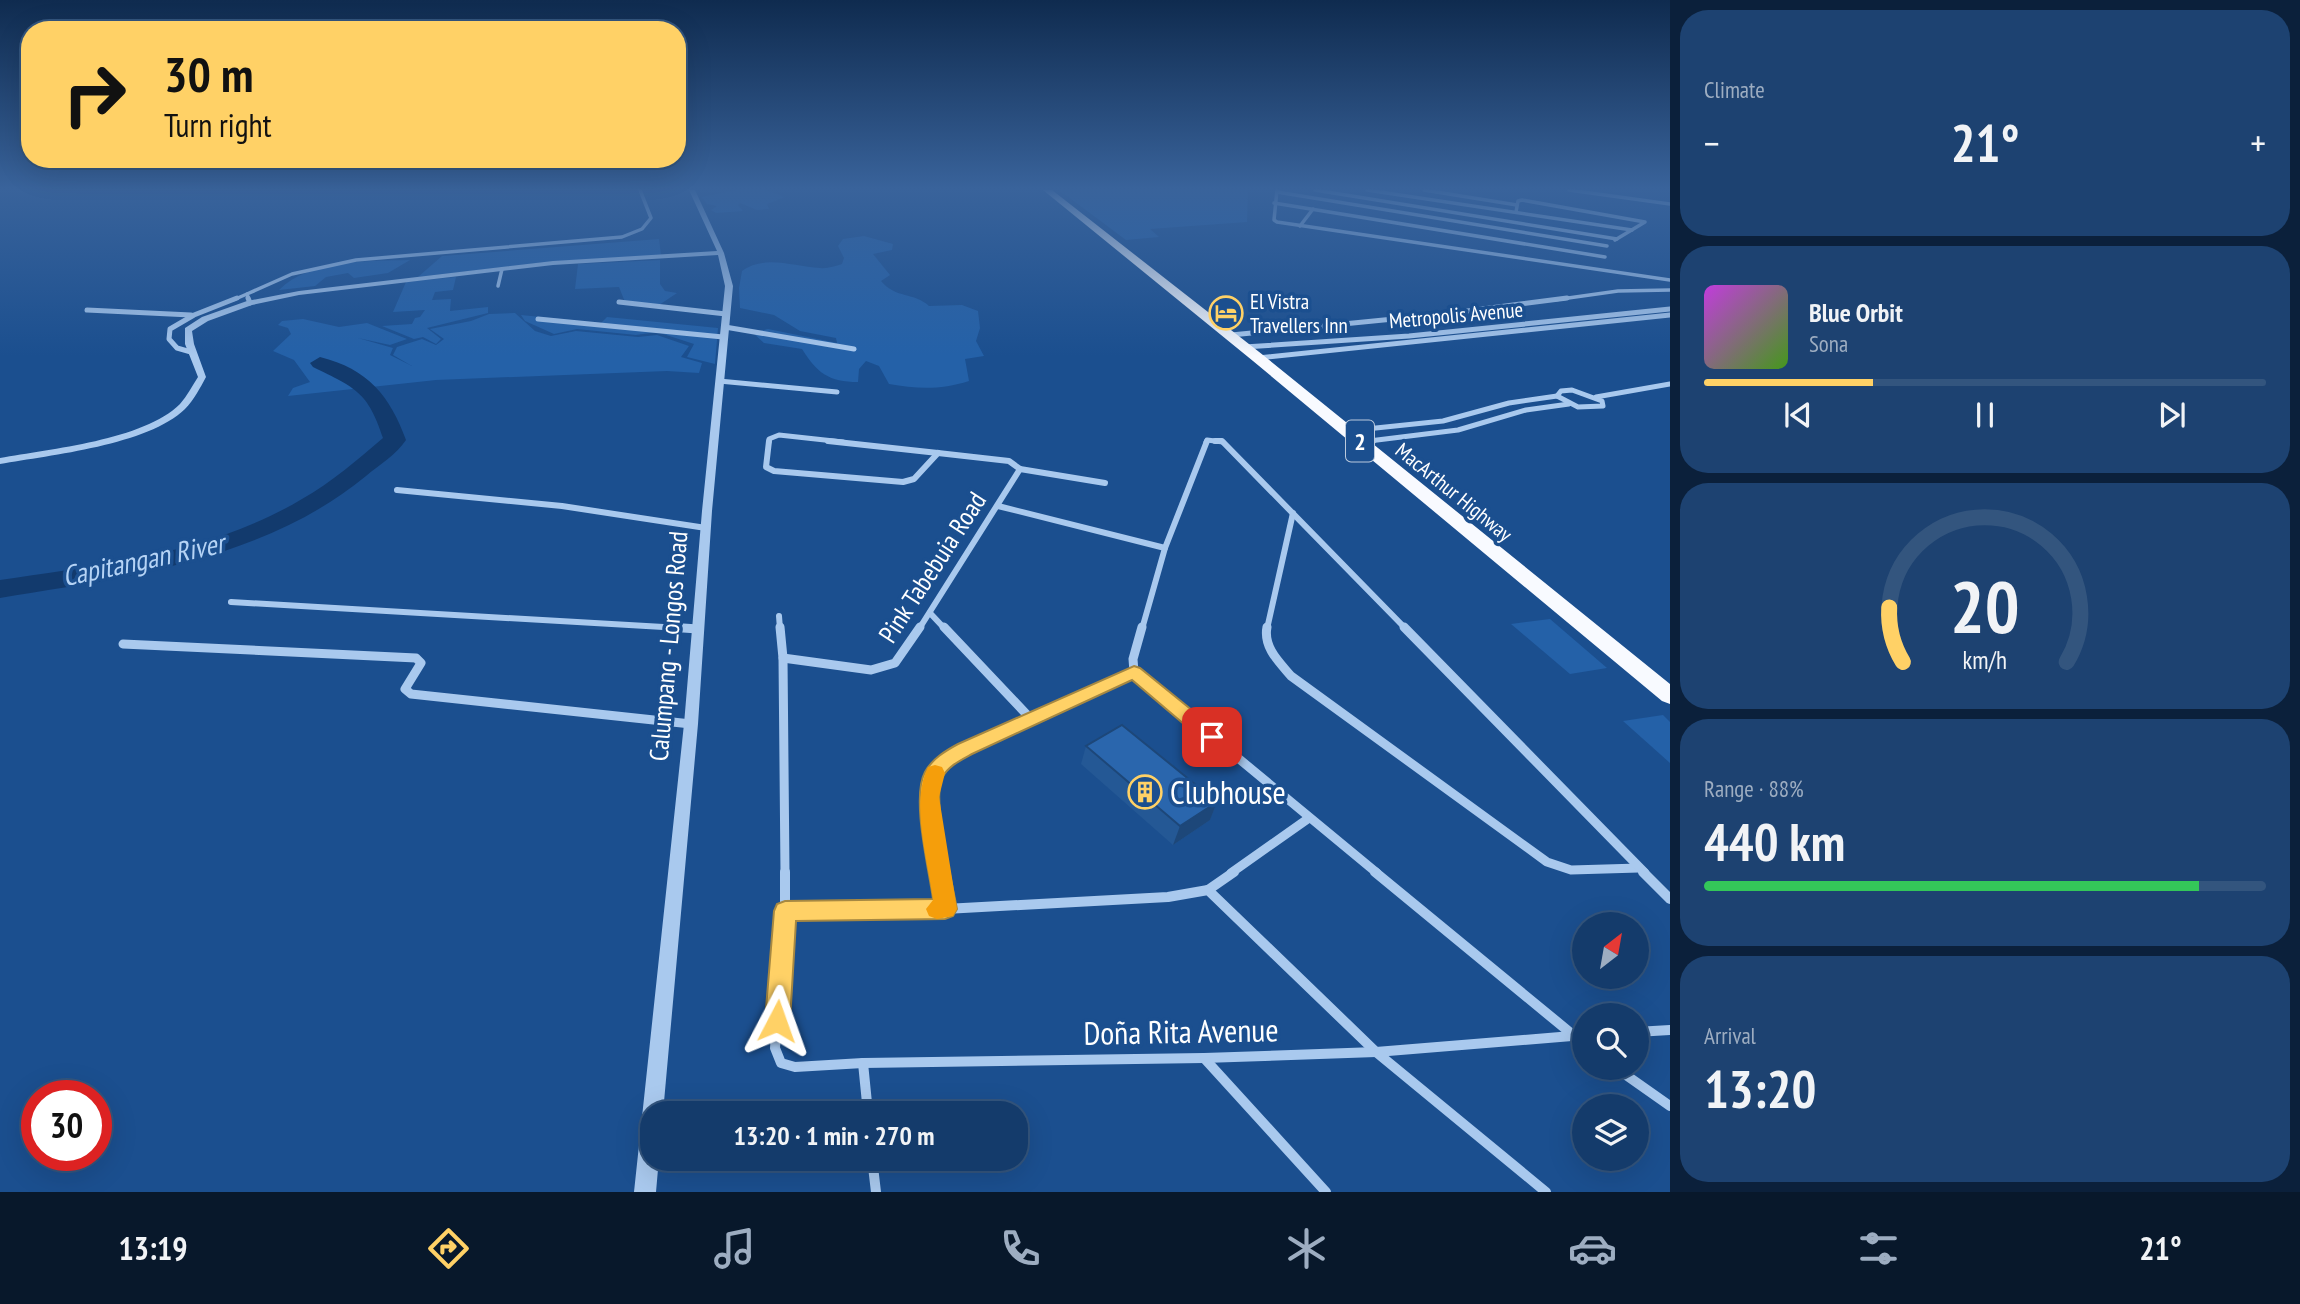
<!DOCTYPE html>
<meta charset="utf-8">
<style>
body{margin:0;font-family:"PT Sans Narrow",sans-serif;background:#1d4271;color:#f1f3f6;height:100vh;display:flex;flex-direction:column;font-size:26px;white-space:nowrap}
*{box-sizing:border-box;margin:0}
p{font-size:23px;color:#9dadc1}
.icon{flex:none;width:38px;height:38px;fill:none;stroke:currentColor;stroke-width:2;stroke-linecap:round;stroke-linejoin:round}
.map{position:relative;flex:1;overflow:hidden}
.side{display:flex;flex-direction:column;gap:10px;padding:10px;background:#0b203b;width:630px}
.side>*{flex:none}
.hud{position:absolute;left:21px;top:21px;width:665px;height:147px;border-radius:28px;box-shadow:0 7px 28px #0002,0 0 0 2px #33557e;background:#ffd166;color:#111;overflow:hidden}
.needle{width:46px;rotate:31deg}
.buttons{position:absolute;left:1572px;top:912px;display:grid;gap:14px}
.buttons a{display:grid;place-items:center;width:77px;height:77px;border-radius:50%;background:#143b6b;box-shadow:0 7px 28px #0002,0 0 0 2px #33557e;font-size:35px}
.speed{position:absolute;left:21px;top:1080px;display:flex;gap:14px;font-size:35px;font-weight:700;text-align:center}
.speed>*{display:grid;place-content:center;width:91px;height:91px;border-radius:50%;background:#143b6b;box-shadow:0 7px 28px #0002,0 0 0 2px #33557e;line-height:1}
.speed .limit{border:10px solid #d22;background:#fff;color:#111}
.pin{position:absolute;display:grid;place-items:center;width:60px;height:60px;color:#fff;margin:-30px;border-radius:14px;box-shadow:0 4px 10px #0006}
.me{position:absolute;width:77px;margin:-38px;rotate:4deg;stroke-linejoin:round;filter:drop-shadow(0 0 5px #0008)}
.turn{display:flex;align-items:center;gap:24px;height:147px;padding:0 28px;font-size:32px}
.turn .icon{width:91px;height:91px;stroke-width:2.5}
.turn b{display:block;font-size:49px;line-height:60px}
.big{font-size:52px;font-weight:700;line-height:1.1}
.side .widget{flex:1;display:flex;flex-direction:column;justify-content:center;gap:10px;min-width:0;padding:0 24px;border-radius:28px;background:#1d4271}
.side .dial{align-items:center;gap:0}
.dial svg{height:182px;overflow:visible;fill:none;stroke:#33557e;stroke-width:7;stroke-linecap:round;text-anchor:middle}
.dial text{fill:#f1f3f6;stroke:none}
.song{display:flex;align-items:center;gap:21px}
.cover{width:84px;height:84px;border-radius:10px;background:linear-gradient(135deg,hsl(290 70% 55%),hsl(100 70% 35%))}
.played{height:7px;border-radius:4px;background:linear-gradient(90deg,#ffd166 30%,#33557e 30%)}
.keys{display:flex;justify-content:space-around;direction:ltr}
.heat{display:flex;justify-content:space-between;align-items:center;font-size:38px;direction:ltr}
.charge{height:10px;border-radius:5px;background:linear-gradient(90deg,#34c759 88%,#33557e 0)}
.trip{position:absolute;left:640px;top:1101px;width:388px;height:70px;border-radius:28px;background:#143b6b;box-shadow:0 7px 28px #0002,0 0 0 2px #33557e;font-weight:700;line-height:70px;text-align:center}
.tab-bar{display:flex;height:112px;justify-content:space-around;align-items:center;background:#08182b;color:#9dadc1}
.tab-bar .icon{width:49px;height:49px}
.tab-bar .current{color:#ffd166}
.tab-bar b{font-size:32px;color:#f1f3f6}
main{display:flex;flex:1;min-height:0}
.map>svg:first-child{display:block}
</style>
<main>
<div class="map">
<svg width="1670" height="1192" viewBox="0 0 1670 1192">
<rect width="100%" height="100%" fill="#1b4f8f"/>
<g fill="#2461a8">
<polygon points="737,190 766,190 785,197 767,204 769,209 757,210 740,203 738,205 743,211 716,213 711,210 717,206 707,204 701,197"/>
<polygon points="1059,190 1248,190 1247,222 1150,229 1159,237 1126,240"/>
<path d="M 864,236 L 893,244 L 892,250 L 873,254 L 890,275 L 881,281 C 896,299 914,292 929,306 L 962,305 L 978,311 L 980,328 L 976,341 L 984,356 L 965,359 L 969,381 C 941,390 917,389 889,384 L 879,366 L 866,361 L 859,369 L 858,382 C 829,382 817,373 802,349 L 764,343 L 753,333 L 768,329 L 837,343 L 836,338 L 800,331 L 774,315 L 740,308 L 739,288 L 742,271 C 765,254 794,267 820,268 C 827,269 835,266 842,264 L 844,258 L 838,246 L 843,239 Z"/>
<polygon points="659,239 661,255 546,262 418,277 442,256"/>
<path d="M 410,260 L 388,273 L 354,278 L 348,273 L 326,277 L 315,286 L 279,290 C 310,259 369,261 410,260 Z"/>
<polygon points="660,260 660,284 665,291 677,293 659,305 625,302 619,287 575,289 578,264"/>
<polygon points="456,277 453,290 435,292 432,300 451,299 450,311 488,307 488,313 427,328 441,339 436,344 423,337 414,339 382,326 412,324 415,318 420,317 425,310 393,312 406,282"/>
<polygon points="515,313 535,331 551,336 576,331 638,337 657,335 689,346 681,357 702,363 699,373 667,371 436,380 288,396 293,388 310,382 294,360 273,351 291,334 288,328 278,325 282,321 303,319 339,327 367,323 407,339 390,345 358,338 393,348 390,355 412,366 393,355 397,347 422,339 436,345 444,339 430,329 471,321 489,314"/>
<polygon points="521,315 601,323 607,317 718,328 715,364 687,357 694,344 657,332 636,335 577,329 554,334 525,321"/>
<polygon points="1550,619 1607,668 1570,674 1511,624"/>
<polygon points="1663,715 1670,722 1670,763 1623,721"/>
</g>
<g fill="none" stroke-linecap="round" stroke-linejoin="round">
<path fill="#123a6d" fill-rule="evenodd" d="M 320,357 C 368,369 390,396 406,440 C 397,454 379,465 366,476 C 264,560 127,577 0,598 L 0,580 C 102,565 212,553 302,499 C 332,482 357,460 383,438 C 368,392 356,388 313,367 L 310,363 Z"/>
<g stroke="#a9c9ee" stroke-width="3.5">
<polyline points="1277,190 1274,220 1277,222 1670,280"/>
<polyline points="1315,190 1617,239"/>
<polyline points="1367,190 1632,230"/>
<polyline points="1424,190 1517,205"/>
<polyline points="1569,190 1670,204"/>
<polyline points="1277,192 1607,246"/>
<polyline points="1274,203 1605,257"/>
<polyline points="1516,212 1518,201 1522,200 1645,222 1615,240"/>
<polyline points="1300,226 1313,209"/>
<polyline points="498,286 502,269"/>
<polyline points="233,300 247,294"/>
<polyline points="249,300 247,294 292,274 356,260 622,237 642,229 651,218 640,190"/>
<polyline points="1554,300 1618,291 1670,290"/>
</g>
<g stroke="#a9c9ee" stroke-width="5">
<polyline points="248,298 250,303"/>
<polyline points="619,302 726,314"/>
<polyline points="87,310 191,315"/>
<polyline points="538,319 723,337"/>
<polyline points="725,327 854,349"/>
<polyline points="1231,335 1444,314 1567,298"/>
<polyline points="1244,347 1409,336 1670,309"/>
<polyline points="191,352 177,348 169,339 170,329 194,315 237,298"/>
<polyline points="1258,358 1670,315"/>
<polyline points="719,381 837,392"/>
<polygon points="1572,390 1602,401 1603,406 1578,407 1557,396 1561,391"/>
<polyline points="1596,397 1670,384"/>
<polyline points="1347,431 1443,421 1509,403 1557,396"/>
<polyline points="769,442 769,439 779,435 843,442"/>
<polyline points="1206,442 1207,440 1223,442"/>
<polyline points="1361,442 1458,430 1526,410 1569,404"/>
</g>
<g stroke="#a9c9ee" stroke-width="6">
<polyline points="769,441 766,467 774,471 903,482 914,479 938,453"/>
<polyline points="828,441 938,453"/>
<polyline points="1215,441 1222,441 1406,629"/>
<polyline points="1361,442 1373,441"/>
<polyline points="1020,469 1105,483"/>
<polyline points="397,490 562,506 706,528"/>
<polyline points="998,506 1165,548"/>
<polyline points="231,602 698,629"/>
<polyline points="930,613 945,629"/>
<polyline points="779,616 780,629"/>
<polyline points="919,629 1020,469 1009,461 938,453"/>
<polyline points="1142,629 1165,548 1207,441"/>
<polyline points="1267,629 1293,513"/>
</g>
<g stroke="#a9c9ee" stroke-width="9">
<polyline points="668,627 698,629"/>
<polyline points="780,627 783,658 785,873"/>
<polyline points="944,627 1031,719"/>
<polyline points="1142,627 1133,659 1134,672 1377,873"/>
<path d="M 1267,627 C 1263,647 1279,662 1291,676 L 1547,862 L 1571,870 L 1639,868"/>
<polyline points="1404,627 1645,873"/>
<polyline points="123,644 416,658 421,663 405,689 411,694 691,724"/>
<polyline points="783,658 871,670 895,663 920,627"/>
<path d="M 939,873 C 934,847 922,798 935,774 C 941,762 954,755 965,749 L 1134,672"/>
<polyline points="1231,873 1309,818"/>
</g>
<g stroke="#a9c9ee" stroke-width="10">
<polyline points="785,872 785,911 775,1048 781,1063 795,1067 863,1063 1204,1058 1376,1052 1584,1035"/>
<polyline points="939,872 945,909"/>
<polyline points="1375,872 1584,1044"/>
<polyline points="1643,872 1670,899"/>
<polyline points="1208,890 1234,872"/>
<polyline points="785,911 945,909 1168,897 1208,890 1376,1052 1546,1192"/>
<polyline points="1636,1032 1670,1030"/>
<polyline points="1204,1058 1326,1192"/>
<polyline points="863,1063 868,1113"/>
<polyline points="1616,1068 1670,1106"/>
<polyline points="872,1158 876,1192"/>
</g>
<path fill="#a9c9ee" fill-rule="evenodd" d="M 689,190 L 695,190 L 724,253 L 733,286 L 712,511 L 698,724 L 663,1113 L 653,1113 L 653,1158 L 659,1158 L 656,1192 L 634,1192 L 684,724 L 702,511 L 725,286 L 718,255 L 553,265 L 299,295 L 252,305 L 208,321 L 192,331 L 194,344 L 206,377 C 200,388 194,400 185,409 C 148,445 51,455 0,464 L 0,458 C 50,449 144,440 180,404 C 187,396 192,386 198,377 L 185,344 L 185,328 L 202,317 L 247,301 L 299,291 L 553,261 L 717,251 Z"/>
<polygon fill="#f8faff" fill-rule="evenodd" points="1043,190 1052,190 1263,355 1670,684 1670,704 1662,701 1253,361"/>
</g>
<polygon fill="#245895" points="1086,746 1217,802 1210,820 1173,845 1081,764"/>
<polygon fill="#1d4779" points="1217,802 1210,820 1173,845 1180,826"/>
<polygon fill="#2a66ad" stroke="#1d4779" stroke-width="2" points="1122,725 1217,802 1180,826 1086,746"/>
<linearGradient id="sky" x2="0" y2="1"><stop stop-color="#0f2b4f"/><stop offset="0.53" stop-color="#39639b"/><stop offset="1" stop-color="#39639b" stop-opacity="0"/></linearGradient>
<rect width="1670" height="356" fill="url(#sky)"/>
<path fill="#ffd166" stroke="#a68842" stroke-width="2" d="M 1134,666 L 1140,668 L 1219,732 L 1221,737 L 1219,742 L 1205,742 L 1132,680 L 972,754 C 961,760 948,766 942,778 C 932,800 952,882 957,909 L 953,916 L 945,919 L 796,921 L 790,1021 L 786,1029 L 777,1033 L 769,1029 L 765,1021 L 774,911 L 777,904 L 785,901 L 933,899 C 929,869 911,798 925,772 C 932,759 945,751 958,744 Z"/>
<path fill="#f59e0b" d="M 935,765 L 942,767 L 945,773 L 939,797 L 957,909 L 953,916 L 937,919 L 929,916 L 926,909 L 933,900 C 928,861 910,802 928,767 Z"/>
<defs>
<symbol id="hotel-ring" viewBox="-11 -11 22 22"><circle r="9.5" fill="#1b4f8f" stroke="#ffd166" stroke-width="1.5"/><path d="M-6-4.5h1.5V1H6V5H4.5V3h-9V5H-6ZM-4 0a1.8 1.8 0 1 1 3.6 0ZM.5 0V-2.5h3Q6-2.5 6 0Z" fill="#ffd166"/></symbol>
<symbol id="building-ring" viewBox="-11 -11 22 22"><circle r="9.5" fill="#1b4f8f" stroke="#ffd166" stroke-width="1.5"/><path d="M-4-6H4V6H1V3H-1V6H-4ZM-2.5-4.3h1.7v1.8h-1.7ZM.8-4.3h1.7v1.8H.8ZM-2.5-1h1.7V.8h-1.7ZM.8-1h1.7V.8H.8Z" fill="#ffd166"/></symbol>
</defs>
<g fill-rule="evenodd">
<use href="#hotel-ring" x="1207" y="294" width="38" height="38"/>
<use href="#building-ring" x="1126" y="773" width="38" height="38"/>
</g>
<g text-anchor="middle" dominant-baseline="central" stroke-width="7" stroke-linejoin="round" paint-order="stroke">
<g font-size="21" fill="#fff" stroke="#1b4f8f" text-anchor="start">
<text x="1250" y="301">El Vistra<tspan x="1250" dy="24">Travellers Inn</tspan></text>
</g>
<g font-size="21" fill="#fff" stroke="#1b4f8f">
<text transform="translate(1456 315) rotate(-5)">Metropolis Avenue</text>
<text transform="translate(1454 492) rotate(39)">MacArthur Highway</text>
</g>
<rect fill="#1b4f8f" stroke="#bbcadd" stroke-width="2" x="1346" y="420.5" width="28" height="41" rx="5"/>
<g font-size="24" font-weight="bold" fill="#fff">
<text x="1360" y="441">2</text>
</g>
<g font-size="26" fill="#fff" stroke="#1b4f8f">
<text transform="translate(932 567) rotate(-57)">Pink Tabebuia Road</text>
<text transform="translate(668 646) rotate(-85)">Calumpang - Longos Road</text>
</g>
<g font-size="28" font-style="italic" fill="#b5d3f5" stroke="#1b4f8f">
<text transform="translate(143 559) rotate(-12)">Capitangan River</text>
</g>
<g font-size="32" fill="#fff" stroke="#1b4f8f" text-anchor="start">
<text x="1170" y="792">Clubhouse</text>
</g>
<g font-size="32" fill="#fff" stroke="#1b4f8f">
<text transform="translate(1181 1031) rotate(-1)">Doña Rita Avenue</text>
</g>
</g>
</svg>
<div class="buttons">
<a><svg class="needle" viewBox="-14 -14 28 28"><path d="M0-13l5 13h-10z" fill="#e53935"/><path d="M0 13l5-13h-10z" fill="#9dadc1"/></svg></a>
<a><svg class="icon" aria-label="search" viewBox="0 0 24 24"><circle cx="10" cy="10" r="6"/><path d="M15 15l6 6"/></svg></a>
<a><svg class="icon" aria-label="layers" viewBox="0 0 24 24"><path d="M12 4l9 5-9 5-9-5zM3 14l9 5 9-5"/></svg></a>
</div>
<div class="speed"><div class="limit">30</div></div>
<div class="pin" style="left:1212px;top:737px;background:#d93025"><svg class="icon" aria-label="arrive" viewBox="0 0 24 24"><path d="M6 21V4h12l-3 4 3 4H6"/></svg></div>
<svg class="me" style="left:777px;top:1021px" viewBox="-20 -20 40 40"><path d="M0-17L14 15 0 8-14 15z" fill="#ffd166" stroke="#fff" stroke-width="4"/></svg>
<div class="trip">13:20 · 1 min · 270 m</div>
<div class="hud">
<div class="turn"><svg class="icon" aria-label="right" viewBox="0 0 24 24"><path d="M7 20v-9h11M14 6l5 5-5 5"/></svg><div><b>30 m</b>Turn right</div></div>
</div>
</div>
<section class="side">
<div class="widget"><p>Climate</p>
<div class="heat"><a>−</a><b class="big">21°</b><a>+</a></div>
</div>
<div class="widget">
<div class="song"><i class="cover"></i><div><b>Blue Orbit</b><p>Sona</p></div></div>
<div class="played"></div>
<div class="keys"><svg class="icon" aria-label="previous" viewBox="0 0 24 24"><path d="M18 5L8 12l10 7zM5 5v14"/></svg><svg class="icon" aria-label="pause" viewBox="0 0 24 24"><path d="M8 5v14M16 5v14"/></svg><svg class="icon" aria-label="next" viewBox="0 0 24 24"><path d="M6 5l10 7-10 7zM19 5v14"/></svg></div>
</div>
<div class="widget dial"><svg viewBox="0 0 100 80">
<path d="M14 69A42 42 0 1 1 86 69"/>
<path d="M14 69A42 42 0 0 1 8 45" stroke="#ffd166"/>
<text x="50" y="56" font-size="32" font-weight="700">20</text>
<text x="50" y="72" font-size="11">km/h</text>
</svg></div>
<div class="widget"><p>Range · 88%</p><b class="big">440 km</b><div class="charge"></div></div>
<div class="widget"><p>Arrival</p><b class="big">13:20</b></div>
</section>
</main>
<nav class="tab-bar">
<b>13:19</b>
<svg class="icon current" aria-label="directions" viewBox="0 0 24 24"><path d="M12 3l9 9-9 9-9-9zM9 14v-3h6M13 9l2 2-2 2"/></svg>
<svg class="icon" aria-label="music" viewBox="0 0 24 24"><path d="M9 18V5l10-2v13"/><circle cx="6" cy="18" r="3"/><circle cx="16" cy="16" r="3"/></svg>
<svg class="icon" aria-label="phone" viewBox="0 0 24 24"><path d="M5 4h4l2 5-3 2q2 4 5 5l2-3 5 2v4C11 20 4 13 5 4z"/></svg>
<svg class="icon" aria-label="climate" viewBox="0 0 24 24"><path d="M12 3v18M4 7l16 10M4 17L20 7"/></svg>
<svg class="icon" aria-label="car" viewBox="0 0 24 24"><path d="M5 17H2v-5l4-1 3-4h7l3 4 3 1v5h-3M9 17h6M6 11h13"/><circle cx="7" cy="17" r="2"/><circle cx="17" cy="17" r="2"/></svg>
<svg class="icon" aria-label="filters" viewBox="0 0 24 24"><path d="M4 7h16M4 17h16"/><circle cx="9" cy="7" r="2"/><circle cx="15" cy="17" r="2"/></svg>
<b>21°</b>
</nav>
